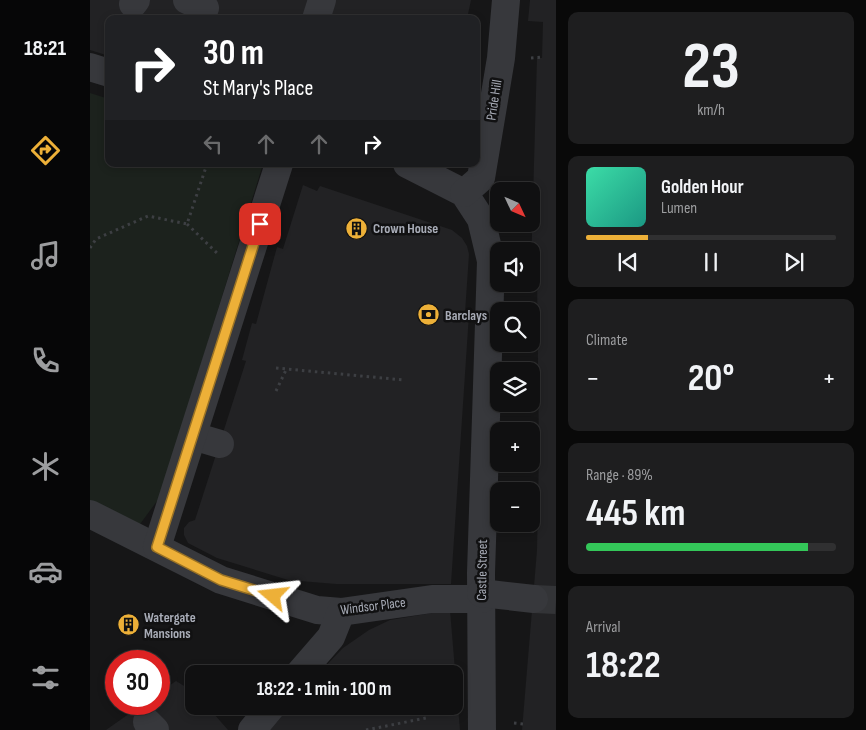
<!DOCTYPE html>
<meta charset="utf-8">
<style>
body{margin:0;font-family:"Sofia Sans Condensed",sans-serif;background:#1e1e1f;color:#f1f3f6;height:100vh;display:flex;flex-direction:column;font-size:19px;white-space:nowrap}
*{box-sizing:border-box;margin:0}
p{font-size:16px;color:#9c9d9f}
.icon{flex:none;width:28px;height:28px;fill:none;stroke:currentColor;stroke-width:2;stroke-linecap:round;stroke-linejoin:round}
.map{position:relative;flex:1;overflow:hidden}
.side{display:flex;flex-direction:column;gap:12px;padding:12px;background:#090909;width:310px}
.side>*{flex:none}
.hud{position:absolute;left:15px;top:15px;width:375px;height:152px;border-radius:10px;box-shadow:0 2px 8px #0003,0 0 0 1px #303031;background:#202124;color:#fff;overflow:hidden}
.needle{width:32px;rotate:134deg}
.buttons{position:absolute;left:400px;top:182px;display:grid;gap:10px}
.buttons a{display:grid;place-items:center;width:50px;height:50px;border-radius:10px;background:#101011;box-shadow:0 2px 8px #0003,0 0 0 1px #303031;font-size:25px}
.speed{position:absolute;left:15px;top:650px;display:flex;gap:10px;font-size:25px;font-weight:700;text-align:center}
.speed>*{display:grid;place-content:center;width:65px;height:65px;border-radius:50%;background:#101011;box-shadow:0 2px 8px #0003,0 0 0 1px #303031;line-height:1}
.speed .limit{border:8px solid #d22;background:#fff;color:#111}
.pin{position:absolute;display:grid;place-items:center;width:42px;height:42px;color:#fff;margin:-21px;border-radius:10px;box-shadow:0 2px 8px #0006}
.me{position:absolute;width:55px;margin:-28px;rotate:287deg;stroke-linejoin:round;filter:drop-shadow(0 0 4px #0008)}
.turn{display:flex;align-items:center;gap:18px;height:105px;padding:0 15px;font-size:22px}
.turn .icon{width:65px;height:65px;stroke-width:2.5}
.turn b{display:block;font-size:35px;line-height:42px}
.lanes{display:flex;align-items:center;height:48px;padding:0 15px;background:#0003;justify-content:center;gap:25px;direction:ltr}
.lanes .off{opacity:.35}
.big{font-size:38px;font-weight:700;line-height:1.1}
.side .tile{flex:1;display:flex;flex-direction:column;justify-content:center;gap:8px;min-width:0;padding:0 18px;border-radius:10px;background:#1e1e1f}
.side .dial{align-items:center;gap:0}
.dial b{font-size:65px;line-height:1}
.song{display:flex;align-items:center;gap:15px}
.cover{width:60px;height:60px;border-radius:8px;background:linear-gradient(135deg,hsl(160 70% 55%),hsl(170 70% 35%))}
.played{height:5px;border-radius:2px;background:linear-gradient(90deg,#edb038 25%,#303031 25%)}
.keys{display:flex;justify-content:space-around;direction:ltr}
.heat{display:flex;justify-content:space-between;align-items:center;font-size:28px;direction:ltr}
.charge{height:8px;border-radius:4px;background:linear-gradient(90deg,#34c759 89%,#303031 0)}
.trip{position:absolute;left:95px;top:665px;width:278px;height:50px;border-radius:10px;background:#101011;box-shadow:0 2px 8px #0003,0 0 0 1px #303031;font-weight:700;line-height:50px;text-align:center}
main{display:flex;flex:1;min-height:0}
.menu{display:flex;flex-direction:column;width:90px;justify-content:space-around;align-items:center;background:#060607;color:#9c9d9f}
.menu .icon{width:35px;height:35px}
.menu .current{color:#edb038}
.menu b{font-size:22px;color:#f1f3f6}
.map>svg:first-child{display:block}
</style>
<main>
<nav class="menu">
<b>18:21</b>
<svg class="icon current" aria-label="directions" viewBox="0 0 24 24"><path d="M12 3l9 9-9 9-9-9zM9 14v-3h6M13 9l2 2-2 2"/></svg>
<svg class="icon" aria-label="music" viewBox="0 0 24 24"><path d="M9 18V5l10-2v13"/><circle cx="6" cy="18" r="3"/><circle cx="16" cy="16" r="3"/></svg>
<svg class="icon" aria-label="phone" viewBox="0 0 24 24"><path d="M5 4h4l2 5-3 2q2 4 5 5l2-3 5 2v4C11 20 4 13 5 4z"/></svg>
<svg class="icon" aria-label="climate" viewBox="0 0 24 24"><path d="M12 3v18M4 7l16 10M4 17L20 7"/></svg>
<svg class="icon" aria-label="car" viewBox="0 0 24 24"><path d="M5 17H2v-5l4-1 3-4h7l3 4 3 1v5h-3M9 17h6M6 11h13"/><circle cx="7" cy="17" r="2"/><circle cx="17" cy="17" r="2"/></svg>
<svg class="icon" aria-label="filters" viewBox="0 0 24 24"><path d="M4 7h16M4 17h16"/><circle cx="9" cy="7" r="2"/><circle cx="15" cy="17" r="2"/></svg>
</nav>
<div class="map">
<svg width="466" height="730" viewBox="0 0 466 730">
<rect width="100%" height="100%" fill="#161617"/>
<g fill="#222224">
<polygon points="0,0 381,0 377,19 19,19 19,56 0,50"/>
<polygon points="440,0 466,0 466,730 432,730 447,550 449,453 447,274 441,274 441,269 447,58 452,58 453,22 438,21"/>
<polygon points="213,185 227,191 230,186 362,230 372,238 377,246 379,254 375,313 379,314 361,584 246,584 198,580 127,558 98,543 94,535 94,528 99,522 105,520 156,361 152,360 162,323 166,324 187,247 193,249"/>
<polygon points="360,610 370,730 178,730 199,706 364,706 364,674 228,674 253,648 279,630 300,620"/>
<polygon points="86,681 104,692 104,706 117,706 138,730 16,730 53,704 69,704 69,693"/>
</g>
<polygon fill="#1c221d" points="0,93 19,99 19,164 173,164 70,497 42,535 0,512"/>
<g fill="none" stroke-linecap="round" stroke-linejoin="round">
<polyline stroke="#333437" stroke-width="28" stroke-dasharray="28 14" stroke-linecap="butt" points="444,599 466,600"/>
<g stroke="#3d3f43" stroke-width="3" stroke-dasharray="2.5 4" stroke-linecap="butt">
<polyline points="441,58 453,57"/>
<polyline points="97,224 129,255"/>
<polyline points="0,248 6,239 58,216 97,224 117,164"/>
<polyline points="186,368 314,380"/>
<polyline points="186,391 196,370"/>
<polyline points="422,531 447,531"/>
<polyline points="424,723 433,724"/>
<polyline points="276,730 336,718"/>
</g>
<g stroke="#37383c" stroke-width="28">
<polyline points="97,0 115,8"/>
<polyline points="43,4 46,0"/>
<polyline points="226,19 232,0"/>
<polyline points="0,67 19,73"/>
<polyline points="317,164 374,193 391,219 401,261 391,573 392,730"/>
<polyline points="374,193 391,178 411,58 416,0"/>
<polyline points="103,436 130,444"/>
<polyline points="0,514 131,580 227,610 251,612 342,599 392,599"/>
<polyline points="67,547 189,164"/>
<polyline points="391,593 444,599"/>
<polyline points="209,674 241,637 251,612"/>
<polyline points="57,722 65,730"/>
<polyline points="162,730 182,706"/>
</g>
</g>
<g fill="none" stroke-linecap="round" stroke-linejoin="round">
<defs>
<polyline id="route" points="170,224 67,547 131,580 183,596"/>
</defs>
<use href="#route" stroke="#9a7224" stroke-width="12"/>
<use href="#route" stroke="#edb038" stroke-width="9"/>
</g>
<defs>
<symbol id="building-disc" viewBox="-11 -11 22 22"><circle r="9.5" fill="#edb038" stroke="#111112"/><path d="M-4-6H4V6H1V3H-1V6H-4ZM-2.5-4.3h1.7v1.8h-1.7ZM.8-4.3h1.7v1.8H.8ZM-2.5-1h1.7V.8h-1.7ZM.8-1h1.7V.8H.8Z" fill="#111"/></symbol>
<symbol id="bank-disc" viewBox="-11 -11 22 22"><circle r="9.5" fill="#edb038" stroke="#111112"/><path d="M-6-4H6V4H-6ZM0-2.3a2.3 2.3 0 1 0 0 4.6a2.3 2.3 0 1 0 0-4.6Z" fill="#111"/></symbol>
</defs>
<g fill-rule="evenodd">
<use href="#building-disc" x="254" y="216" width="25" height="25"/>
<use href="#bank-disc" x="326" y="302" width="25" height="25"/>
<use href="#building-disc" x="26" y="612" width="25" height="25"/>
</g>
<g text-anchor="middle" dominant-baseline="central" stroke-width="5" stroke-linejoin="round" paint-order="stroke">
<g font-size="14" fill="#a8acb7" stroke="#111112">
<text transform="translate(404 100) rotate(-81)">Pride Hill</text>
<text transform="translate(392 570) rotate(-89)">Castle Street</text>
<text transform="translate(283 606) rotate(-7)">Windsor Place</text>
</g>
<g font-size="14" font-weight="bold" fill="#a8acb7" stroke="#111112" text-anchor="start">
<text x="283" y="228">Crown House</text>
<text x="355" y="315">Barclays</text>
<text x="54" y="617">Watergate<tspan x="54" dy="16">Mansions</tspan></text>
</g>
</g>
</svg>
<div class="buttons">
<a><svg class="needle" viewBox="-14 -14 28 28"><path d="M0-13l5 13h-10z" fill="#e53935"/><path d="M0 13l5-13h-10z" fill="#9c9d9f"/></svg></a>
<a><svg class="icon" aria-label="sound" viewBox="0 0 24 24"><path d="M4 9h4l5-4v14l-5-4H4zM17 9q2 3 0 6"/></svg></a>
<a><svg class="icon" aria-label="search" viewBox="0 0 24 24"><circle cx="10" cy="10" r="6"/><path d="M15 15l6 6"/></svg></a>
<a><svg class="icon" aria-label="layers" viewBox="0 0 24 24"><path d="M12 4l9 5-9 5-9-5zM3 14l9 5 9-5"/></svg></a>
<a>+</a>
<a>−</a>
</div>
<div class="speed"><div class="limit">30</div></div>
<div class="pin" style="left:170px;top:224px;background:#d93025"><svg class="icon" aria-label="arrive" viewBox="0 0 24 24"><path d="M6 21V4h12l-3 4 3 4H6"/></svg></div>
<svg class="me" style="left:183px;top:596px" viewBox="-20 -20 40 40"><path d="M0-17L14 15 0 8-14 15z" fill="#edb038" stroke="#fff" stroke-width="4"/></svg>
<div class="trip">18:22 · 1 min · 100 m</div>
<div class="hud">
<div class="turn"><svg class="icon" aria-label="right" viewBox="0 0 24 24"><path d="M7 20v-9h11M14 6l5 5-5 5"/></svg><div><b>30 m</b>St Mary's Place</div></div>
<div class="lanes"><svg class="icon off" aria-label="left" viewBox="0 0 24 24"><path d="M17 20v-9H6M10 6l-5 5 5 5"/></svg><svg class="icon off" aria-label="ahead" viewBox="0 0 24 24"><path d="M12 20V5M6 11l6-6 6 6"/></svg><svg class="icon off" aria-label="ahead" viewBox="0 0 24 24"><path d="M12 20V5M6 11l6-6 6 6"/></svg><svg class="icon" aria-label="right" viewBox="0 0 24 24"><path d="M7 20v-9h11M14 6l5 5-5 5"/></svg></div>
</div>
</div>
<section class="side">
<div class="tile dial"><b>23</b><p>km/h</p></div>
<div class="tile">
<div class="song"><i class="cover"></i><div><b>Golden Hour</b><p>Lumen</p></div></div>
<div class="played"></div>
<div class="keys"><svg class="icon" aria-label="previous" viewBox="0 0 24 24"><path d="M18 5L8 12l10 7zM5 5v14"/></svg><svg class="icon" aria-label="pause" viewBox="0 0 24 24"><path d="M8 5v14M16 5v14"/></svg><svg class="icon" aria-label="next" viewBox="0 0 24 24"><path d="M6 5l10 7-10 7zM19 5v14"/></svg></div>
</div>
<div class="tile"><p>Climate</p>
<div class="heat"><a>−</a><b class="big">20°</b><a>+</a></div>
</div>
<div class="tile"><p>Range · 89%</p><b class="big">445 km</b><div class="charge"></div></div>
<div class="tile"><p>Arrival</p><b class="big">18:22</b></div>
</section>
</main>
